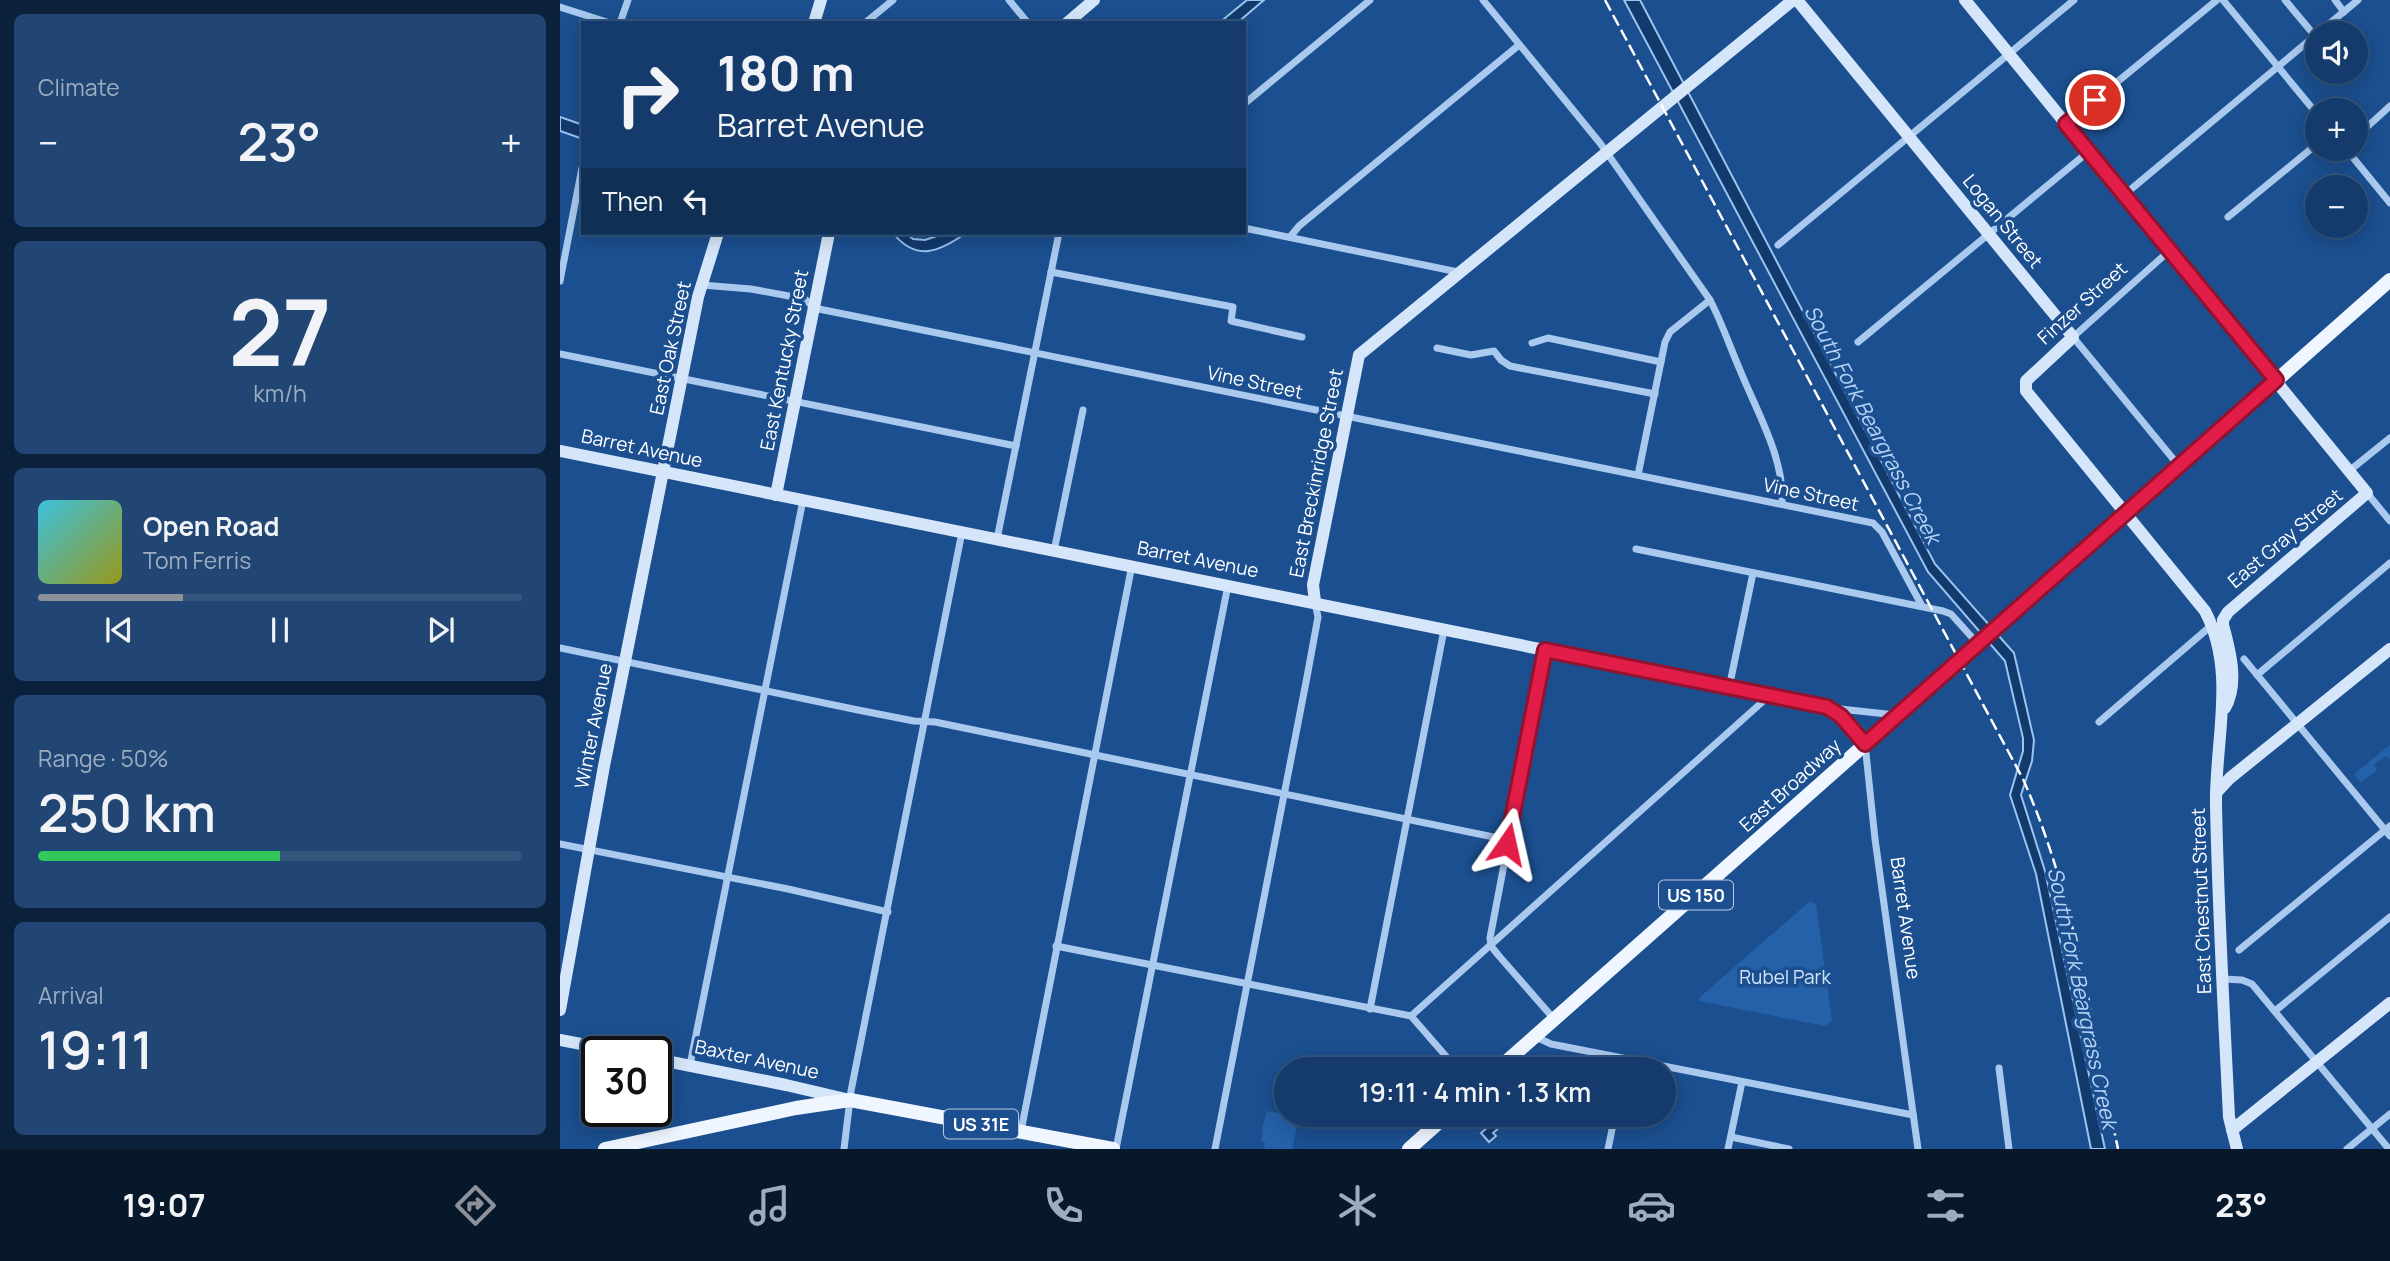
<!DOCTYPE html>
<meta charset="utf-8">
<style>
body{margin:0;font-family:Manrope,sans-serif;background:#214673;color:#f1f3f6;height:100vh;display:flex;flex-direction:column;font-size:26px;white-space:nowrap}
*{box-sizing:border-box;margin:0}
p{font-size:23px;color:#9dadc1}
.icon{flex:none;width:38px;height:38px;fill:none;stroke:currentColor;stroke-width:2;stroke-linecap:round;stroke-linejoin:round}
.map{position:relative;flex:1;overflow:hidden}
.details{display:flex;flex-direction:column;gap:14px;padding:14px;background:#0b203b;width:560px}
.details>*{flex:none}
.banner{position:absolute;left:21px;top:21px;width:665px;height:214px;border-radius:0px;box-shadow:0 4px 18px #0003,0 0 0 2px #33557e;background:#143b6b;color:#f1f3f6;overflow:hidden}
.buttons{position:absolute;left:1745px;top:21px;display:grid;gap:14px}
.buttons a{display:grid;place-items:center;width:63px;height:63px;border-radius:50%;background:#143b6b;box-shadow:0 4px 18px #0003,0 0 0 2px #33557e;font-size:35px}
.speed{position:absolute;left:21px;top:1036px;display:flex;gap:14px;font-size:35px;font-weight:700;text-align:center}
.speed>*{display:grid;place-content:center;width:91px;height:91px;border-radius:50%;background:#143b6b;box-shadow:0 4px 18px #0003,0 0 0 2px #33557e;line-height:1}
.speed .limit{border:4px solid #111;border-radius:10px;background:#fff;color:#111}
.pin{position:absolute;display:grid;place-items:center;width:60px;height:60px;color:#fff;margin:-30px;border:4px solid #fff;border-radius:50%;box-shadow:0 2px 7px #0007}
.me{position:absolute;width:77px;margin:-38px;rotate:11deg;stroke-linejoin:round;filter:drop-shadow(0 0 5px #0008)}
.turn{display:flex;align-items:center;gap:24px;height:147px;padding:0 21px;font-size:32px}
.turn .icon{width:91px;height:91px;stroke-width:2.5}
.turn b{display:block;font-size:49px;line-height:60px}
.then{display:flex;align-items:center;height:66px;padding:0 21px;background:#0003;gap:14px;font-size:26px}
.big{font-size:52px;font-weight:600;line-height:1.1}
.details .card{flex:1;display:flex;flex-direction:column;justify-content:center;gap:10px;min-width:0;padding:0 24px;border-radius:10px;background:#214673}
.details .dial{align-items:center;gap:0}
.dial b{font-size:91px;line-height:1}
.song{display:flex;align-items:center;gap:21px}
.cover{width:84px;height:84px;border-radius:10px;background:linear-gradient(135deg,hsl(190 70% 55%),hsl(60 70% 35%))}
.played{height:7px;border-radius:4px;background:linear-gradient(90deg,#8c9099 30%,#33557e 30%)}
.keys{display:flex;justify-content:space-around;direction:ltr}
.heat{display:flex;justify-content:space-between;align-items:center;font-size:38px;direction:ltr}
.charge{height:10px;border-radius:5px;background:linear-gradient(90deg,#34c759 50%,#33557e 0)}
.trip{position:absolute;left:714px;top:1057px;width:402px;height:70px;border-radius:35px;background:#143b6b;box-shadow:0 4px 18px #0003,0 0 0 2px #33557e;font-weight:600;line-height:70px;text-align:center}
.tab-bar{display:flex;height:112px;justify-content:space-around;align-items:center;background:#08182b;color:#9dadc1}
.tab-bar .icon{width:49px;height:49px}
.tab-bar .on{color:#8c9099}
.tab-bar b{font-size:32px;color:#f1f3f6}
main{display:flex;flex:1;min-height:0}
.map>svg:first-child{display:block}
</style>
<main>
<section class="details">
<div class="card"><p>Climate</p>
<div class="heat"><a>−</a><b class="big">23°</b><a>+</a></div>
</div>
<div class="card dial"><b>27</b><p>km/h</p></div>
<div class="card">
<div class="song"><i class="cover"></i><div><b>Open Road</b><p>Tom Ferris</p></div></div>
<div class="played"></div>
<div class="keys"><svg class="icon" aria-label="previous" viewBox="0 0 24 24"><path d="M18 5L8 12l10 7zM5 5v14"/></svg><svg class="icon" aria-label="pause" viewBox="0 0 24 24"><path d="M8 5v14M16 5v14"/></svg><svg class="icon" aria-label="next" viewBox="0 0 24 24"><path d="M6 5l10 7-10 7zM19 5v14"/></svg></div>
</div>
<div class="card"><p>Range · 50%</p><b class="big">250 km</b><div class="charge"></div></div>
<div class="card"><p>Arrival</p><b class="big">19:11</b></div>
</section>
<div class="map">
<svg width="1830" height="1149" viewBox="0 0 1830 1149">
<rect width="100%" height="100%" fill="#1b4f8f"/>
<g fill="#2461a8">
<polygon points="1830,745 1830,759 1825,756 1814,765 1817,770 1801,783 1794,774"/>
<polygon points="1250,901 1256,904 1272,1021 1265,1026 1139,1001 1140,997"/>
<polygon points="707,1111 739,1117 732,1149 704,1149 705,1142 701,1141 703,1133 701,1132"/>
</g>
<g fill="#123a6d" stroke="#9cc4f0" stroke-width="2">
<polygon points="687,0 704,0 677,23 659,23"/>
<polygon points="1064,0 1080,0 1375,564 1454,653 1474,740 1472,761 1461,795 1485,871 1545,1149 1531,1149 1476,874 1450,795 1463,751 1463,738 1445,661 1368,572"/>
<polygon points="0,117 23,125 23,139 0,131"/>
<path d="M 333,233 L 346,233 L 353,239 L 365,240 L 386,233 L 406,233 C 379,252 356,262 333,233 Z"/>
<polygon points="936,1120 941,1126 933,1133 936,1136 929,1142 921,1133"/>
</g>
<g fill="none" stroke-linecap="round" stroke-linejoin="round">
<g stroke="#a9c9ee" stroke-width="7">
<polyline points="449,0 468,23"/>
<path d="M 923,0 L 1040,143 L 1150,300 C 1162,323 1170,347 1180,370 C 1196,410 1225,459 1222,503"/>
<polyline points="1663,0 1757,114"/>
<polyline points="1725,0 1755,36"/>
<polyline points="1775,0 1784,12"/>
<polyline points="0,7 50,23"/>
<polyline points="60,23 68,0"/>
<polyline points="305,23 333,0"/>
<polyline points="1758,33 1798,0"/>
<polyline points="684,104 810,0"/>
<polyline points="1506,124 1657,0"/>
<polyline points="1796,137 1830,106"/>
<polyline points="1786,149 1830,203"/>
<polyline points="1564,195 1757,34"/>
<polyline points="1668,217 1757,144"/>
<polyline points="684,228 898,272"/>
<polyline points="730,237 739,226 959,45"/>
<polyline points="1218,245 1514,0"/>
<polyline points="1609,251 1513,337 1619,466"/>
<polyline points="491,272 673,307 671,321 742,337"/>
<polyline points="0,281 22,168"/>
<polyline points="142,285 191,289 229,296 245,299 254,308 1313,523 1322,532 1362,606"/>
<polyline points="1298,342 1528,152"/>
<polyline points="972,343 988,338 1101,362"/>
<polyline points="877,348 911,355 934,351 941,360 950,366 1095,394"/>
<polyline points="0,354 456,446"/>
<polyline points="1789,471 1830,438"/>
<polyline points="1078,475 1105,342 1110,332 1150,300"/>
<polyline points="1807,493 1830,521"/>
<polyline points="437,539 499,233"/>
<polyline points="1076,549 1383,611 1391,614 1418,644"/>
<polyline points="494,551 523,410"/>
<polyline points="0,648 298,710 354,721 375,722 948,840"/>
<polyline points="985,650 930,938 931,946 939,956 994,1019"/>
<polyline points="1684,659 1830,836"/>
<polyline points="1697,675 1830,563"/>
<polyline points="1169,688 1193,573"/>
<polyline points="1267,707 1281,716 1305,744 1315,839 1358,1149"/>
<polyline points="1271,708 1336,715"/>
<polyline points="1539,722 1652,625"/>
<polyline points="0,844 228,889 328,912"/>
<polyline points="496,946 851,1016 897,1069"/>
<polyline points="1679,950 1830,826"/>
<polyline points="1663,979 1682,980 1692,984 1829,1149"/>
<polyline points="810,1009 884,630"/>
<polyline points="1715,1011 1830,917"/>
<polyline points="851,1016 1209,696"/>
<polyline points="976,1037 991,1044 1353,1115"/>
<polyline points="130,1065 243,500"/>
<polyline points="1439,1068 1449,1149"/>
<polyline points="1065,1069 1067,1059"/>
<polyline points="461,1131 572,565"/>
<polyline points="1171,1137 1229,1149"/>
<polyline points="284,1149 291,1091 402,532"/>
<polyline points="556,1149 668,585"/>
<polyline points="655,1149 747,677 758,617 755,603"/>
<polyline points="1048,1149 1055,1115"/>
<polyline points="1168,1149 1182,1082"/>
<polyline points="1787,1149 1830,1114"/>
</g>
<g stroke="#d6e6fa" stroke-width="12">
<path d="M 1237,0 L 1513,337 L 1466,381 L 1466,391 L 1645,611 C 1677,672 1655,739 1656,804 C 1658,909 1664,1013 1669,1117 L 1677,1149"/>
<path d="M 1405,0 L 1807,493 L 1668,612 L 1663,620 L 1663,625 C 1670,651 1679,684 1665,708"/>
<polyline points="254,23 261,0"/>
<polyline points="507,23 534,0"/>
<polyline points="0,451 1267,707"/>
<polyline points="216,495 269,233"/>
<polyline points="755,602 753,585 799,355 1233,0"/>
<polyline points="1656,793 1670,778 1830,649"/>
<polyline points="0,1010 44,766 138,297 158,233"/>
<polyline points="0,1040 62,1052"/>
<polyline points="96,1059 226,1085 290,1100"/>
<polyline points="1672,1130 1830,1003"/>
</g>
<g stroke="#f0f6ff" stroke-width="14">
<polyline points="938,1069 1830,280"/>
<polyline points="45,1149 236,1108 290,1100 553,1149"/>
<polyline points="849,1149 887,1115"/>
</g>
<path stroke="#fff" stroke-width="2.5" stroke-dasharray="12 5" stroke-linecap="butt" d="M 1045,0 L 1463,779 C 1515,896 1532,1024 1558,1149"/>
</g>
<g fill="none" stroke-linecap="round" stroke-linejoin="round">
<defs>
<polyline id="route" points="947,844 985,650 1267,707 1281,716 1305,744 1716,380 1506,124 1535,100"/>
</defs>
<use href="#route" stroke="#92132f" stroke-width="18"/>
<use href="#route" stroke="#e11d48" stroke-width="12"/>
</g>
<g text-anchor="middle" dominant-baseline="central" stroke-width="7" stroke-linejoin="round" paint-order="stroke">
<g fill="#1b4f8f" stroke="#bbcadd" stroke-width="2">
<rect x="1099" y="880.5" width="74" height="29" rx="5"/>
<rect x="384" y="1109.5" width="74" height="29" rx="5"/>
</g>
<g font-size="18" font-weight="bold" fill="#fff">
<text x="1136" y="895">US 150</text>
<text x="421" y="1124">US 31E</text>
</g>
<g font-size="19" fill="#fff" stroke="#1b4f8f">
<text transform="translate(1443 221) rotate(51)">Logan Street</text>
<text transform="translate(1522 303) rotate(-42)">Finzer Street</text>
<text transform="translate(110 348) rotate(-78)">East Oak Street</text>
<text transform="translate(224 360) rotate(-79)">East Kentucky Street</text>
<text transform="translate(695 382) rotate(12)">Vine Street</text>
<text transform="translate(82 448) rotate(12)">Barret Avenue</text>
<text transform="translate(756 473) rotate(-79)">East Breckinridge Street</text>
<text transform="translate(1251 494) rotate(12)">Vine Street</text>
<text transform="translate(1725 538) rotate(-40)">East Gray Street</text>
<text transform="translate(638 559) rotate(11)">Barret Avenue</text>
<text transform="translate(33 726) rotate(-79)">Winter Avenue</text>
<text transform="translate(1230 785) rotate(-42)">East Broadway</text>
<text transform="translate(1641 901) rotate(-92)">East Chestnut Street</text>
<text transform="translate(1346 918) rotate(82)">Barret Avenue</text>
<text transform="translate(197 1059) rotate(12)">Baxter Avenue</text>
</g>
<g font-size="19" fill="#cfe3fa" stroke="#1b4f8f">
<text x="1225" y="977">Rubel Park</text>
</g>
<g font-size="21" font-style="italic" fill="#b5d3f5" stroke="#1b4f8f">
<text transform="translate(1313 424) rotate(62)">South Fork Beargrass Creek</text>
<text transform="translate(1523 998) rotate(78)">South Fork Beargrass Creek</text>
</g>
</g>
</svg>
<div class="buttons">
<a><svg class="icon" aria-label="sound" viewBox="0 0 24 24"><path d="M4 9h4l5-4v14l-5-4H4zM17 9q2 3 0 6"/></svg></a>
<a>+</a>
<a>−</a>
</div>
<div class="speed"><div class="limit">30</div></div>
<div class="pin" style="left:1535px;top:100px;background:#d93025"><svg class="icon" aria-label="arrive" viewBox="0 0 24 24"><path d="M6 21V4h12l-3 4 3 4H6"/></svg></div>
<svg class="me" style="left:947px;top:844px" viewBox="-20 -20 40 40"><path d="M0-17L14 15 0 8-14 15z" fill="#e11d48" stroke="#fff" stroke-width="4"/></svg>
<div class="trip">19:11 · 4 min · 1.3 km</div>
<div class="banner">
<div class="turn"><svg class="icon" aria-label="right" viewBox="0 0 24 24"><path d="M7 20v-9h11M14 6l5 5-5 5"/></svg><div><b>180 m</b>Barret Avenue</div></div>
<div class="then">Then<svg class="icon" aria-label="left" viewBox="0 0 24 24"><path d="M17 20v-9H6M10 6l-5 5 5 5"/></svg></div>
</div>
</div>
</main>
<nav class="tab-bar">
<b>19:07</b>
<svg class="icon on" aria-label="directions" viewBox="0 0 24 24"><path d="M12 3l9 9-9 9-9-9zM9 14v-3h6M13 9l2 2-2 2"/></svg>
<svg class="icon" aria-label="music" viewBox="0 0 24 24"><path d="M9 18V5l10-2v13"/><circle cx="6" cy="18" r="3"/><circle cx="16" cy="16" r="3"/></svg>
<svg class="icon" aria-label="phone" viewBox="0 0 24 24"><path d="M5 4h4l2 5-3 2q2 4 5 5l2-3 5 2v4C11 20 4 13 5 4z"/></svg>
<svg class="icon" aria-label="climate" viewBox="0 0 24 24"><path d="M12 3v18M4 7l16 10M4 17L20 7"/></svg>
<svg class="icon" aria-label="car" viewBox="0 0 24 24"><path d="M5 17H2v-5l4-1 3-4h7l3 4 3 1v5h-3M9 17h6M6 11h13"/><circle cx="7" cy="17" r="2"/><circle cx="17" cy="17" r="2"/></svg>
<svg class="icon" aria-label="filters" viewBox="0 0 24 24"><path d="M4 7h16M4 17h16"/><circle cx="9" cy="7" r="2"/><circle cx="15" cy="17" r="2"/></svg>
<b>23°</b>
</nav>
